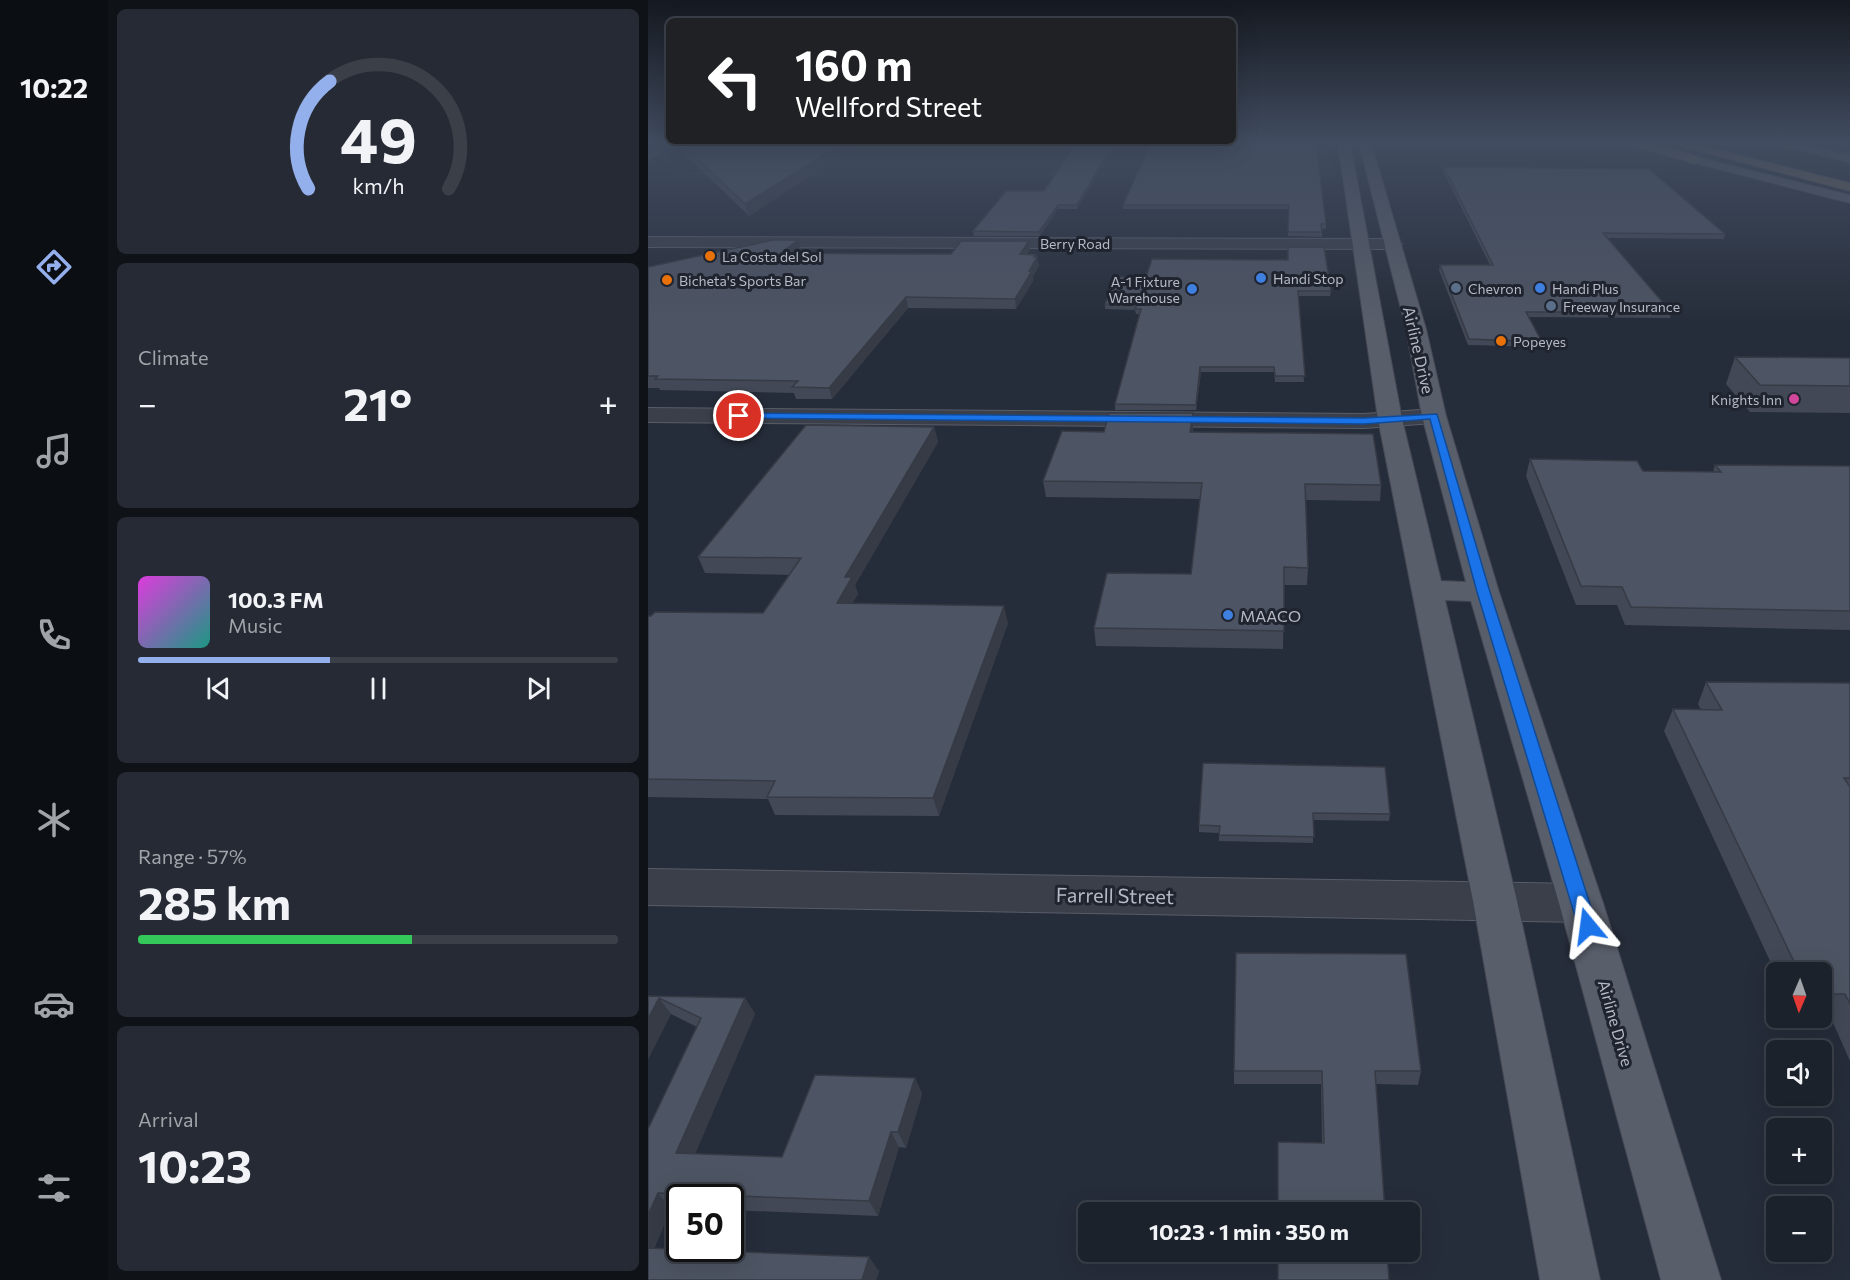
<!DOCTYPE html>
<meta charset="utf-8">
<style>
body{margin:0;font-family:Commissioner,sans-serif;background:#252a34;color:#f1f3f6;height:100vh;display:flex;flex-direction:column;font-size:22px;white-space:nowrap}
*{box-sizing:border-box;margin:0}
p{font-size:20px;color:#a0a4a9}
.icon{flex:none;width:33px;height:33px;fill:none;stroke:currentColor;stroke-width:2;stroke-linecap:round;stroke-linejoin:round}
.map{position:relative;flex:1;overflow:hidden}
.details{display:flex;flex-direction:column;gap:9px;padding:9px;background:#0f1318;width:540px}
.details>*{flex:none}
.guide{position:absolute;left:18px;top:18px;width:570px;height:126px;border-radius:9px;box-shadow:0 6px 24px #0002,0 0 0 2px #3a3f48;background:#202124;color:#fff;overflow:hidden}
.needle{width:39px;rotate:182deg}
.fabs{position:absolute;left:1118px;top:962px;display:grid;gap:12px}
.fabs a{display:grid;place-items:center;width:66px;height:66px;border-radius:9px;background:#1c222c;box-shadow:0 6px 24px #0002,0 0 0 2px #3a3f48;font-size:30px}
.speed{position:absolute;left:18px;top:1184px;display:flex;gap:12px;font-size:30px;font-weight:700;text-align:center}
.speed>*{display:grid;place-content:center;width:78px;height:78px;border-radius:50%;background:#1c222c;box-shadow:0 6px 24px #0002,0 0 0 2px #3a3f48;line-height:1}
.speed .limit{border:3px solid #111;border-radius:9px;background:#fff;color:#111}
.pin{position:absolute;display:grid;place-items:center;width:51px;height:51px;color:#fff;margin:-26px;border:3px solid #fff;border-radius:50%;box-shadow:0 2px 6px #0007}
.me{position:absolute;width:66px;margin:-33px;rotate:344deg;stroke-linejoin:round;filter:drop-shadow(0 0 4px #0008)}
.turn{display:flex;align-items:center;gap:21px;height:126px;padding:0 30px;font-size:27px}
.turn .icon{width:78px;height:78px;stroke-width:2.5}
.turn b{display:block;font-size:42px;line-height:51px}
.big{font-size:45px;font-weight:700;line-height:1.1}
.details .tile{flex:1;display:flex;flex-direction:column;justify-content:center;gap:9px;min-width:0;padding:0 21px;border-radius:9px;background:#252a34}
.details .dial{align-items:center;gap:0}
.dial svg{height:156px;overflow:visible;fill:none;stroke:#3a3f48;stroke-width:7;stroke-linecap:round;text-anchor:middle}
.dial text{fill:#f1f3f6;stroke:none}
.song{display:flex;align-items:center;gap:18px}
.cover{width:72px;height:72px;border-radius:9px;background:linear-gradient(135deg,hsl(300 70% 55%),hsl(170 70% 35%))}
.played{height:6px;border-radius:3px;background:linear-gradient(90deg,#94b0ec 40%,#3a3f48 40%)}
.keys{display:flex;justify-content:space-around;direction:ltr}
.heat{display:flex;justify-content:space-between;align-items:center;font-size:33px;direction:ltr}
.charge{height:9px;border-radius:4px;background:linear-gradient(90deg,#34c759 57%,#3a3f48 0)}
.trip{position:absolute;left:430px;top:1202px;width:342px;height:60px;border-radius:9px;background:#1c222c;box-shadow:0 6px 24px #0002,0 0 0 2px #3a3f48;font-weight:700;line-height:60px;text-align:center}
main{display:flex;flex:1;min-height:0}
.menu{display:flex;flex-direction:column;width:108px;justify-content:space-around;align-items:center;background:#0b0e12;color:#a0a4a9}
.menu .icon{width:42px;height:42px}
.menu .current{color:#94b0ec}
.menu b{font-size:27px;color:#f1f3f6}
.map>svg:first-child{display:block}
</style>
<main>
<nav class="menu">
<b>10:22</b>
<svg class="icon current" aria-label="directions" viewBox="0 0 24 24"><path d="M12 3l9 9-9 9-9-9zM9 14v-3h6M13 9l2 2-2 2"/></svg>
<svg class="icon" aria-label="music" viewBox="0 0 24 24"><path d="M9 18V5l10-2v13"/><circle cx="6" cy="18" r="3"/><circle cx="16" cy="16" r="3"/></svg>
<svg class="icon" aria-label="phone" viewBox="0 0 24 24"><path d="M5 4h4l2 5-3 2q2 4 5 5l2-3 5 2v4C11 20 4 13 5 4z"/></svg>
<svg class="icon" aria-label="climate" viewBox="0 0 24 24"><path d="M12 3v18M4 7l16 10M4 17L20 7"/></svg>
<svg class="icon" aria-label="car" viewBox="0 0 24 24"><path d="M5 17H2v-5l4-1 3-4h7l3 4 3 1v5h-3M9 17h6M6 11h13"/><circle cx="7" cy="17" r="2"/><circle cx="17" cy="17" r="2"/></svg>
<svg class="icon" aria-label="filters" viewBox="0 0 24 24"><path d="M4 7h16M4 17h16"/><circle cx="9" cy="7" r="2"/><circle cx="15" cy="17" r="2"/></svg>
</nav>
<section class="details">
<div class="tile dial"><svg viewBox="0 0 100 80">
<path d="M14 69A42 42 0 1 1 86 69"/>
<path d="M14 69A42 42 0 0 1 25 14" stroke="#94b0ec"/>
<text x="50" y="56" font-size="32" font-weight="700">49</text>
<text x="50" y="72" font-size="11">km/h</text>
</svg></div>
<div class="tile"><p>Climate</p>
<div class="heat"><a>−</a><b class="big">21°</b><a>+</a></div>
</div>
<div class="tile">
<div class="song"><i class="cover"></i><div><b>100.3 FM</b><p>Music</p></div></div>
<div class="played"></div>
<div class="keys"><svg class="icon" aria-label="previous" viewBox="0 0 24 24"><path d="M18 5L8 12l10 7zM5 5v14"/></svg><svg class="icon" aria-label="pause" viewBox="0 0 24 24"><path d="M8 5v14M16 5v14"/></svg><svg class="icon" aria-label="next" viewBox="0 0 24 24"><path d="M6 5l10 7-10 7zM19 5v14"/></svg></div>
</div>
<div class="tile"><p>Range · 57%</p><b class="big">285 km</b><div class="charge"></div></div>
<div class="tile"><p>Arrival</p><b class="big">10:23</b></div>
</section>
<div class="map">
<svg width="1202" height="1280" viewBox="0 0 1202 1280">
<rect width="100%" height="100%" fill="#262d3a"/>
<polygon fill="#293a3c" points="93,146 681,148 688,177 40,175"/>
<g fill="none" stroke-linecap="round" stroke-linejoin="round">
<defs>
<g id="minor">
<polygon points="9,145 13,146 13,152 0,158 0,149"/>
<polygon points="0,237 746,239 754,244 746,249 0,247"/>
<polygon points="0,408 716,414 786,409 794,411 798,416 794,421 786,423 716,428 0,422"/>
<polygon points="0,869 933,884 949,890 955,903 949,916 933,922 0,905"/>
</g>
<g id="major">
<polygon points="690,143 702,143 754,419 793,581 818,582 774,416 758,329 711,143 723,143 778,329 798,416 851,592 955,903 1073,1280 1013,1280 911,903 823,601 797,600 869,901 952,1280 892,1280 825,901 730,419"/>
<polygon points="969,143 991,143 1202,195 1202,203"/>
<polygon points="1128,143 1151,143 1202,155 1202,163"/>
</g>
<g id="highway">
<polygon points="986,143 1006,143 1051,157 1053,160 1047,164"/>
<polygon points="1021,143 1043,143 1202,183 1202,191"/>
<polygon points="1125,143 1146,143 1147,145 1141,149"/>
</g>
</defs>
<use href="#minor" stroke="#585d68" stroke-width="2"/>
<use href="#major" stroke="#434853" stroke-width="2"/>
<use href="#highway" stroke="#454a55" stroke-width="2"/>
<use href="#minor" fill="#3a3f4a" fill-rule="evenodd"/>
<use href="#major" fill="#585e6a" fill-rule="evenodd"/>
<use href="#highway" fill="#706857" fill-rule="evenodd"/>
</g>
<g fill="#424855">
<polygon points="25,143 213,143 101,216"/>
<polygon points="428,143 469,143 429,209 410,209 392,236 326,236 325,231 396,191"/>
<polygon points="668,143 678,224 678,229 674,229 674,237 640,236 640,209 475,209 475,205"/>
<polygon points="796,167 1077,234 1076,239 959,238 1023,312 1022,318 881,317 894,342 893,347 820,345 791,270 792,265 842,265 795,171"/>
<polygon points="150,240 152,250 148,253 303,254 381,241 382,250 379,254 388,257 391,266 385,276 385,281 368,309 260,308 184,399 148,399 146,393 12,390 11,388 0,388 0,267"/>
<polygon points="640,260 683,291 682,296 650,296 656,382 627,382 626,372 553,372 548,410 467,410 467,404 491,314 488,314 487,310 457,309 457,304 498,277"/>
<polygon points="1087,357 1202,358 1202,413 1102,412 1078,384"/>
<polygon points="545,413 545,432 733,485 732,501 658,500 660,568 659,585 636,585 635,649 448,646 446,628 543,574 552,499 398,497 395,481 456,432"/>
<polygon points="286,427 290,442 207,585 210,594 204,603 360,623 291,816 127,815 120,799 0,797 0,616 115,613 142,575 57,573 50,557"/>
<polygon points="882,459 995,471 1065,472 1067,465 1202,466 1202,630 977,625 969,605 928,605 878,476"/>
<polygon points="1058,682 1202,683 1202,1061 1182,1016 1173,1016 1173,972 1128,972 1128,974 1016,731 1025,709 1053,710 1050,704"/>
<polygon points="555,763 742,814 741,821 665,820 665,843 571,841 571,833 551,832 551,825"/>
<polygon points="0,996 97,998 107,1014 47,1154 134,1157 267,1078 274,1094 258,1148 251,1147 230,1216 82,1210 82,1197 32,1197 32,1208 23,1208 6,1249 231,1271 228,1280 0,1280 0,1129 49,1027 23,1014 0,1059"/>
<polygon points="586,1071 773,1071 770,1085 728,1084 737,1212 630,1212 630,1142 674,1143 673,1084 586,1084"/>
</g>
<g fill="#363b45">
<polygon points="0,143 7,143 0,147"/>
<polygon points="195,143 213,143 101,216 97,204"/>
<polygon points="466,143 469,143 429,209 429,205"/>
<polygon points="410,205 410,209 392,236 391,232"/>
<polygon points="150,240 152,250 136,263 133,253"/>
<polygon points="381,241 382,250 373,264 372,254"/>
<polygon points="388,255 388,258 389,257 391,266 385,276 385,281 368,309 367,299"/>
<polygon points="258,297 260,308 184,399 181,388"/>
<polygon points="552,367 553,372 548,410 548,405"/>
<polygon points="545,413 545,429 543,448 542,432"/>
<polygon points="286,427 290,442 207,585 210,594 195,620 189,603 197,577"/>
<polygon points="356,606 360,623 291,816 285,798"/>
<polygon points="11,998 23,1014 0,1059 0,1019"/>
<polygon points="97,998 107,1014 41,1168 28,1153"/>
<polygon points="267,1078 274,1094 258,1148 250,1132"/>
<polygon points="243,1132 251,1147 230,1216 221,1201"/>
<polygon points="10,1193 23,1208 0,1262 0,1215"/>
<polygon points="221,1257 231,1271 228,1280 214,1280"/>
</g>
<g fill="#4d5463" stroke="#363b45" stroke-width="1.5">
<polygon points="32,143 195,143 97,204"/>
<polygon points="428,143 466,143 429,205 410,205 391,232 325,231 358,191 396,191"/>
<polygon points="503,143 668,143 678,224 673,224 674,232 640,232 641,205 475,205"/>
<polygon points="796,167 1001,169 1077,234 955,233 1023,312 878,312 894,342 821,339 792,265 845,265"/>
<polygon points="125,240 150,240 133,253 247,254 303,254 313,241 381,241 372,254 388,255 386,257 389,257 381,271 384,271 367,299 258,297 181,388 144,387 150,381 7,379 10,376 0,376 0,267"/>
<polygon points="640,247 676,247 683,291 650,291 657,376 627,376 626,367 552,367 548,405 467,404 493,309 487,309 489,305 457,304 468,277 498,277 504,259 640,260"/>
<polygon points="1087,357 1202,358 1202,386 1112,385"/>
<polygon points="461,413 545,413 542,432 725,434 733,485 657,484 660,568 636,567 636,631 446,628 459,573 543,574 554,483 395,481 414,431 456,432"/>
<polygon points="158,425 286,427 197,577 204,577 189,603 356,606 285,798 119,797 127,781 0,779 0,616 3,616 7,612 115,613 153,558 50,557"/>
<polygon points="882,459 989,461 995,471 1073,472 1067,465 1202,466 1202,611 983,607 974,587 933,586"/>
<polygon points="1058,682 1202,683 1202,778 1196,778 1202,787 1202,1004 1197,994 1173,994 1173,972 1151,972 1025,709 1074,710"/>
<polygon points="555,763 737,767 742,814 665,813 666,837 571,835 572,826 551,825"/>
<polygon points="588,953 758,954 773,1071 727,1071 737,1212 630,1212 630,1142 676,1143 674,1071 586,1071"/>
<polygon points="0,996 97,998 28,1153 134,1157 167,1075 267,1078 250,1132 243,1132 221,1201 10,1193 0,1215 0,1129 53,1018 11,998 0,1019"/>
<polygon points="0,1248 221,1257 214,1280 0,1280"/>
<polygon points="630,1251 739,1251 741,1280 630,1280"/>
</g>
<linearGradient id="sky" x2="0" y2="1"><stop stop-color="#151920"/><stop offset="0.44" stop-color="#414c60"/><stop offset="1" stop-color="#414c60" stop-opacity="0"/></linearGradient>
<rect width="1202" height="323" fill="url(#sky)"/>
<polygon fill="#1a73e8" stroke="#114b97" stroke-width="1.5" points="88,413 716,418 789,414 842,592 949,926 946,931 940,934 933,931 930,926 829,592 782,419 716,424 91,418 86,416"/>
<g fill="#e8710a" stroke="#1f242f" stroke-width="2">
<circle cx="62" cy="256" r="6"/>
<circle cx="19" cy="280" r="6"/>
<circle cx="853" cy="341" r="6"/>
</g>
<g fill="#3f7fe0" stroke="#1f242f" stroke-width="2">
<circle cx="613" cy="278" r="6"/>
<circle cx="892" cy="288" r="6"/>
<circle cx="544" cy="289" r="6"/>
<circle cx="580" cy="615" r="6"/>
</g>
<g fill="#5c6f8a" stroke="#1f242f" stroke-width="2">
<circle cx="808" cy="288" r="6"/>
<circle cx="903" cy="306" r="6"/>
</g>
<circle fill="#d1479c" stroke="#1f242f" stroke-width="2" cx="1146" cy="399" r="6"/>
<g text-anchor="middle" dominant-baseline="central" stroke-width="6" stroke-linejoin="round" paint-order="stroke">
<g font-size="14" fill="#b5bac6" stroke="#1f242f">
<text x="427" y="243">Berry Road</text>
</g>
<g font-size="14" fill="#b5bac6" stroke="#1f242f" text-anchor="start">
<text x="74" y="256">La Costa del Sol</text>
<text x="625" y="278">Handi Stop</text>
<text x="31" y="280">Bicheta's Sports Bar</text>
<text x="532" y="281" text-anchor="end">A-1 Fixture<tspan x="532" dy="16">Warehouse</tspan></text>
<text x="820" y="288">Chevron</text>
<text x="904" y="288">Handi Plus</text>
<text x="915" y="306">Freeway Insurance</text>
<text x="865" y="341">Popeyes</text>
<text x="1134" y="399" text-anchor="end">Knights Inn</text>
</g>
<g font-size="16" fill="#b5bac6" stroke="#1f242f">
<text transform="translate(771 350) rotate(77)">Airline Drive</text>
<text transform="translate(968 1023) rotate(74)">Airline Drive</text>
</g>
<g font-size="16" fill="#b5bac6" stroke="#1f242f" text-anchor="start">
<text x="592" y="615">MAACO</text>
</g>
<g font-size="20" fill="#b5bac6" stroke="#1f242f">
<text transform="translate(467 895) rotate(1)">Farrell Street</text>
</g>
</g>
</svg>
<div class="fabs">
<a><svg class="needle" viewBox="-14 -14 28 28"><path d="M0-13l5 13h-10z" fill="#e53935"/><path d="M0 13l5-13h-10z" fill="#a0a4a9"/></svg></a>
<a><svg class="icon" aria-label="sound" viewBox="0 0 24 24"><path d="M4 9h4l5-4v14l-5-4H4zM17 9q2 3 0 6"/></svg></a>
<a>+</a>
<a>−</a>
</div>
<div class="speed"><div class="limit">50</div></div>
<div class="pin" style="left:91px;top:416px;background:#d93025"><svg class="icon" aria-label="arrive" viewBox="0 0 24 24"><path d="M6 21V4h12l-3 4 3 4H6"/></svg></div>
<svg class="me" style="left:940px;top:926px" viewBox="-20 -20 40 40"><path d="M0-17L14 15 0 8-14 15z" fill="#1a73e8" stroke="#fff" stroke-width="4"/></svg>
<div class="trip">10:23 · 1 min · 350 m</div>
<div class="guide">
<div class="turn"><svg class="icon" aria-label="left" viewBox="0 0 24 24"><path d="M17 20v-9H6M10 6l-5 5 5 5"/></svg><div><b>160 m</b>Wellford Street</div></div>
</div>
</div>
</main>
